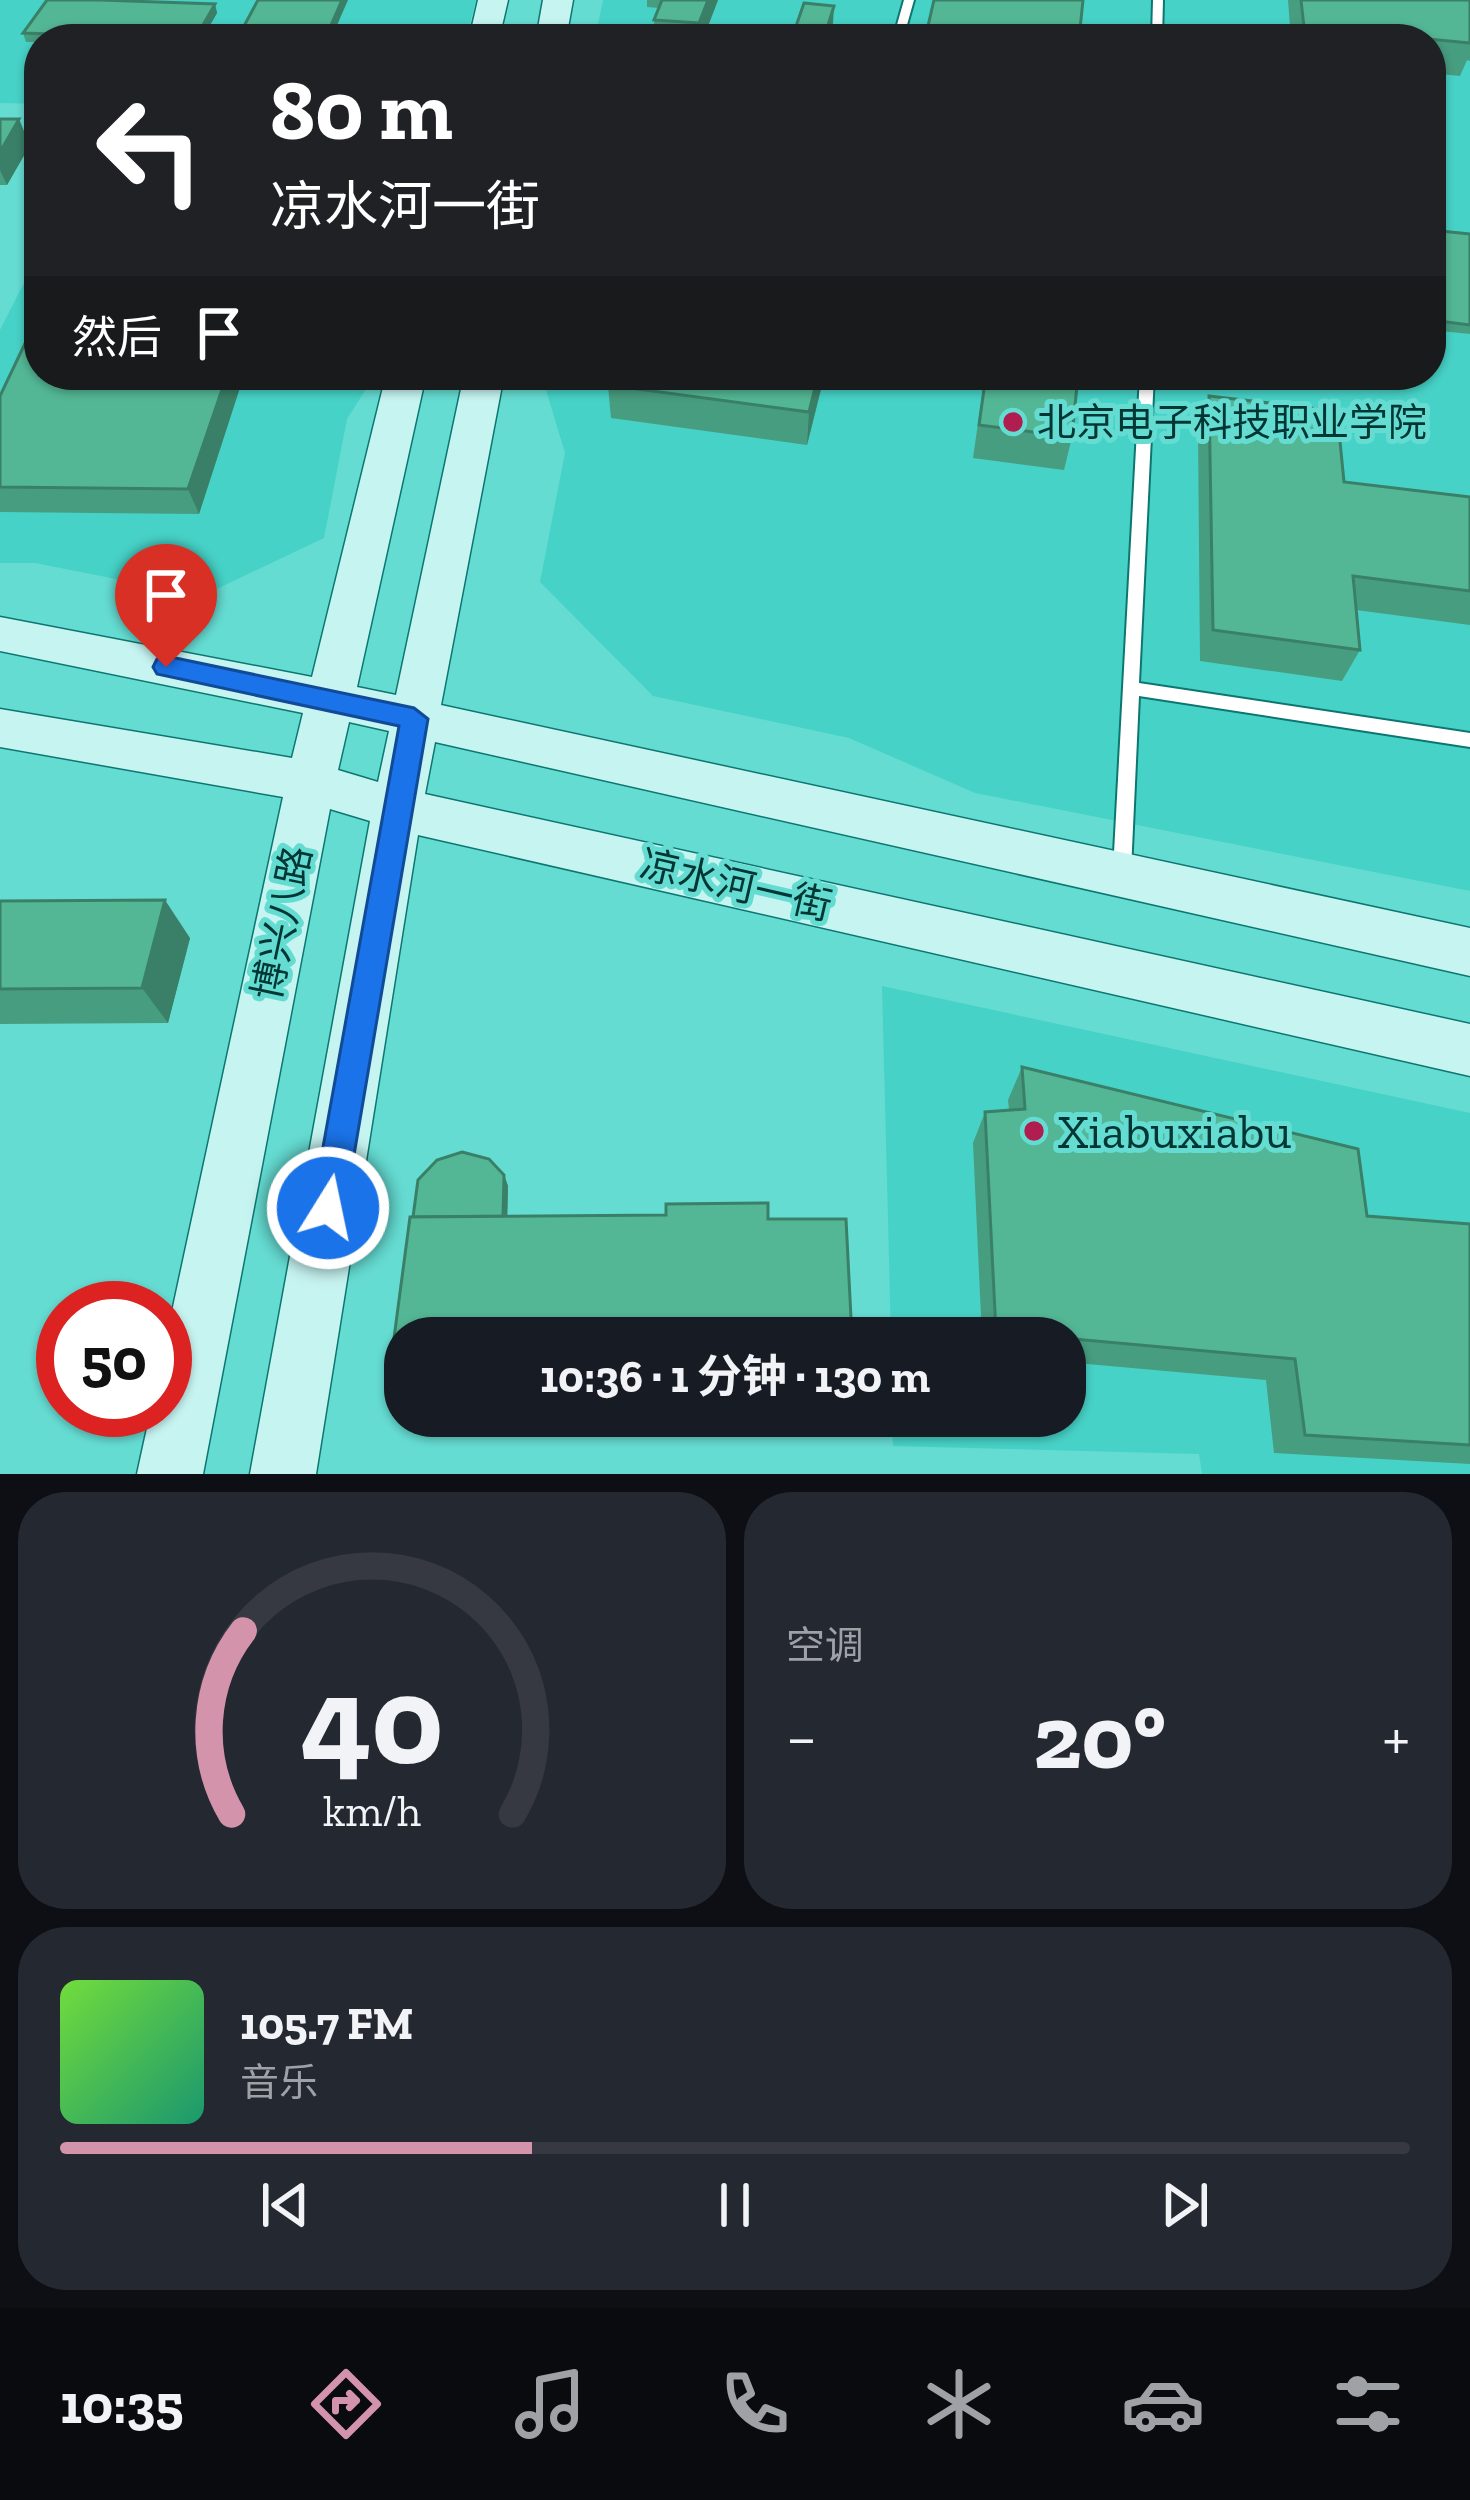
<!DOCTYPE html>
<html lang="zh">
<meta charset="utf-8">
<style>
body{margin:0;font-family:"Zilla Slab","Noto Sans SC",serif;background:#242831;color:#f1f3f6;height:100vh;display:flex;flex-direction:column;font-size:45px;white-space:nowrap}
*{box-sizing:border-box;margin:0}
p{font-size:39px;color:#9ea1a6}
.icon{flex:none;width:66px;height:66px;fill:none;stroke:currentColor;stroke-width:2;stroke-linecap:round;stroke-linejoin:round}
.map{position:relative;height:1474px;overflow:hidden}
.details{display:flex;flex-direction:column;gap:18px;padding:18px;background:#0d0f14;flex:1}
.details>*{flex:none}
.top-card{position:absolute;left:24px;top:24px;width:1422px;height:366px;border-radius:48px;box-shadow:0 3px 9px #0004;background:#202124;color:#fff;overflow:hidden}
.speed{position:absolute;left:36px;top:1281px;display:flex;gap:24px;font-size:60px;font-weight:700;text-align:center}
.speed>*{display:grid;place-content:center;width:156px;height:156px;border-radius:50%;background:#171b24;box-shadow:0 3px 9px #0004;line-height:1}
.speed .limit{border:18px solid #d22;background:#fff;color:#111}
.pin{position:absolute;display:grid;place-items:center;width:102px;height:102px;color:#fff;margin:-123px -51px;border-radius:50% 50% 50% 0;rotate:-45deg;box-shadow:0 0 12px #0007}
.pin .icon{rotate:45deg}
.me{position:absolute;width:132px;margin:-66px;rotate:10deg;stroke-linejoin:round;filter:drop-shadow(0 0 9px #0008)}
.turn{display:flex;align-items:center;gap:42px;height:252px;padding:0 48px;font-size:54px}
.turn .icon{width:156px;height:156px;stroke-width:2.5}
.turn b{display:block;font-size:84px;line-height:102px}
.then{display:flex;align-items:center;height:114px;padding:0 48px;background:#0003;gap:24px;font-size:45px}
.big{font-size:90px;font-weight:700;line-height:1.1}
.details .widget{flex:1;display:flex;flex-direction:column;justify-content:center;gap:18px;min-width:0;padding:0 42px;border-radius:48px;background:#242831}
.details .dial{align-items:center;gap:0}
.dial svg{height:312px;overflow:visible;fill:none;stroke:#363941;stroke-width:7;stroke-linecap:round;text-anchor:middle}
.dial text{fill:#f1f3f6;stroke:none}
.song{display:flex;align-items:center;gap:36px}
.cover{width:144px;height:144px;border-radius:18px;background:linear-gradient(135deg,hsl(100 70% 55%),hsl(160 70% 35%))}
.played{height:12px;border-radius:6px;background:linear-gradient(90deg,#d393ab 35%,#363941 35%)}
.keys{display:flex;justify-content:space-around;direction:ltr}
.heat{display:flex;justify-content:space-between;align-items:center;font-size:66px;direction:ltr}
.details .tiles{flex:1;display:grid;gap:18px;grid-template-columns:1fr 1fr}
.widget:last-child{grid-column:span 2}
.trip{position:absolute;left:384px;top:1317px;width:702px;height:120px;border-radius:48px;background:#171b24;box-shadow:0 3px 9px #0004;font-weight:700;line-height:120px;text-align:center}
.tabs{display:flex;height:192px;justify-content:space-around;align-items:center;background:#090b0e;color:#9ea1a6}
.tabs .icon{width:84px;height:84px}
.tabs .selected{color:#d393ab}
.tabs b{font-size:54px;color:#f1f3f6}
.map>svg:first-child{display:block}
</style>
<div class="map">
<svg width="1470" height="1474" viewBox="0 0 1470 1474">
<rect width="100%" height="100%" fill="#65dcd2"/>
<g fill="#47d2c7">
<polygon points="0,0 476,0 466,39 39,39 39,104 0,103"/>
<polygon points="603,0 1470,0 1470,891 975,793 849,738 653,696 540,582 565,453 546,390 548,375 1431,375 1431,39 595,39"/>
<polygon points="39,253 39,375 375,375 347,419 324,538 202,596 35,563 0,563 0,330"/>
<polygon points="882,986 1470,1113 1470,1474 1202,1474 1199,1454 893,1446 892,1416 1065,1416 1065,1338 891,1338"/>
</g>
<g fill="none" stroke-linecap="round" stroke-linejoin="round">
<defs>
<g id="lane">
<polygon points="904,0 914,0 903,39 893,39"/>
<polygon points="1153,0 1163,0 1162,39 1152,39"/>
<polygon points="1140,375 1154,375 1139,683 1470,733 1470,747 1139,696 1131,871 1128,876 1122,879 1116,876 1113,871"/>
</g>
<g id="secondary">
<polygon points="478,0 508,0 499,39 469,39"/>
<polygon points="543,0 573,0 566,39 536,39"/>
<path d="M 386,375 L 426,375 L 357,687 L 396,695 L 464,375 L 504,375 L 441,705 L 1470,928 L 1470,976 L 435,742 L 425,794 L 1470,1024 L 1470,1076 L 418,835 L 316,1474 L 250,1474 L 370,821 L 330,809 L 203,1474 L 137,1474 L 151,1410 L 165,1410 L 165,1344 L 283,797 L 0,747 L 0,709 L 292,758 L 303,713 L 0,651 L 0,617 L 312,677 ZM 349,722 L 389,731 L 378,782 L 338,770 Z"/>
</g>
</defs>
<use href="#lane" stroke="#0c7670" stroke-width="4"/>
<use href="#secondary" stroke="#0c7670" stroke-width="3"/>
<use href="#lane" fill="#fff" fill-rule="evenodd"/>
<use href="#secondary" fill="#c6f4f1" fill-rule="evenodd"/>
</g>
<g fill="#479d80">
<polygon points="647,0 718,0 703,39 655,39 654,20 659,8 647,7"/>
<polygon points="1288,0 1470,0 1470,61 1467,60 1460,76 1431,73 1431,39 1291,39"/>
<polygon points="215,4 217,13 202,39 39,39 39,42 26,42 23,33"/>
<polygon points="0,119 30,145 7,185 0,185"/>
<polygon points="1431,230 1470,234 1470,334 1431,330"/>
<polygon points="244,375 199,514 0,512 0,396"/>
<polygon points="597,375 823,375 822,385 807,445 611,418 608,386 598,384"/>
<polygon points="985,375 1078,375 1072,437 1064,470 973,458"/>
<polygon points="1247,375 1309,375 1306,383"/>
<polygon points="1209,396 1344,482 1470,497 1470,625 1356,610 1360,650 1342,681 1200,661 1198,429"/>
<polygon points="0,901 190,938 168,1023 0,1024"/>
<polygon points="1022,1067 1367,1216 1470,1224 1470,1464 1274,1453 1266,1380 1065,1362 1065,1338 982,1338 973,1143 985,1112 1009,1110 1008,1100"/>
<polygon points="504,1175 508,1186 507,1216 768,1219 852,1338 405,1338 404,1351 394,1338 413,1217"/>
</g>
<g fill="#3a8068">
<polygon points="342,0 348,0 331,39 325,39"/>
<polygon points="708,0 718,0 703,39 699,39 699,23"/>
<polygon points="215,4 217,13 202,39 195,39"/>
<polygon points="834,6 833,23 829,39 824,39"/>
<polygon points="19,119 30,145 7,185 0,170 0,152"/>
<polygon points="227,375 244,375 199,514 188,489"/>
<polygon points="818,375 823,375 822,385 807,445 809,412"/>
<polygon points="165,900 190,938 168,1023 142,988"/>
<polygon points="504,1175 508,1186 507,1232 503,1221"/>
</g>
<g fill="#53b795" stroke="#3a8068" stroke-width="3">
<polygon points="47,0 100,0 215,4 195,39 23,33"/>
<polygon points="258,0 342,0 325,39 237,39"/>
<polygon points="662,0 708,0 699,23 654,20"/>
<polygon points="934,0 1083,0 1079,39 925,39"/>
<polygon points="1301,0 1470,0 1470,43 1304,27"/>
<polygon points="804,3 834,6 824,38 793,35"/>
<polygon points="0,119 19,119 0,152"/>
<polygon points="1431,230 1470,234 1470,325 1431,320"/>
<polygon points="39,314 39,375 227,375 188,489 0,487 0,396"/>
<polygon points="612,375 818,375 809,412 608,385"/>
<polygon points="986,375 1078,375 1072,437 979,425"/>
<polygon points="1209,396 1337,411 1344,482 1470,497 1470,591 1353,576 1360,650 1213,630"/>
<polygon points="165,900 142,988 0,989 0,901"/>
<polygon points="1022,1067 1358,1149 1367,1216 1470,1224 1470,1445 1305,1435 1295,1359 996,1332 985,1112 1025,1109"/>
<polygon points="462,1152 489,1159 504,1175 503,1216 413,1217 418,1180 437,1160"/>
<polygon points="768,1203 768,1219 846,1219 852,1338 744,1338 744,1336 394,1338 410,1217 666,1215 666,1204"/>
</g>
<polygon fill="#1a73e8" stroke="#114b97" stroke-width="3" points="166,656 414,708 428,719 345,1208 340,1220 328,1225 317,1220 312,1208 399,726 157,674 153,667 157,659"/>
<g fill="#af1e4f" stroke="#65dcd2" stroke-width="4.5">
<circle cx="1013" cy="422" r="12"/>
<circle cx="1034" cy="1131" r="12"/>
</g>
<g text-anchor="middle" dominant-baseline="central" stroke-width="10" stroke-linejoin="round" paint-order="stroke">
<g font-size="39" fill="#003734" stroke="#65dcd2" text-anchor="start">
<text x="1037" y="422">北京电子科技职业学院</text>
</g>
<g font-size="39" fill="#003734" stroke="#65dcd2">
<text transform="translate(736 885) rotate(13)">凉水河一街</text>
<text transform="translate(282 923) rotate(-78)">博兴八路</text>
</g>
<g font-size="48" fill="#003734" stroke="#65dcd2" text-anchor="start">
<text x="1058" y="1131">Xiabuxiabu</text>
</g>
</g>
</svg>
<div class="speed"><div class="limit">50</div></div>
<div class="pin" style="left:166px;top:667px;background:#d93025"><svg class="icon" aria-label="arrive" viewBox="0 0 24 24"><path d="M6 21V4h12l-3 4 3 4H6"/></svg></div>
<svg class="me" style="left:328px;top:1208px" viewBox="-20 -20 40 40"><circle r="17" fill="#1a73e8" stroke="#fff" stroke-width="3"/><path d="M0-11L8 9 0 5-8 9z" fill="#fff"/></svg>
<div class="trip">10:36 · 1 分钟 · 130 m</div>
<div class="top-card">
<div class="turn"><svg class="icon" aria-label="left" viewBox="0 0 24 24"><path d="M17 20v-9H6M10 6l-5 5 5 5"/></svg><div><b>80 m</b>凉水河一街</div></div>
<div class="then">然后<svg class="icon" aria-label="arrive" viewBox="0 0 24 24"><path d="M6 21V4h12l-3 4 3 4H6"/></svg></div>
</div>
</div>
<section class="details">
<div class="tiles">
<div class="widget dial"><svg viewBox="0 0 100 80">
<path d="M14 69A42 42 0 1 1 86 69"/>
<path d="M14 69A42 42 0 0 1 17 22" stroke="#d393ab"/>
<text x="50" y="56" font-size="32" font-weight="700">40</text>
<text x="50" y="72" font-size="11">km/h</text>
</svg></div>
<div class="widget"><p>空调</p>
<div class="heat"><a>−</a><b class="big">20°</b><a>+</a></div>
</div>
<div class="widget">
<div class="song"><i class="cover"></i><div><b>105.7 FM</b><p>音乐</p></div></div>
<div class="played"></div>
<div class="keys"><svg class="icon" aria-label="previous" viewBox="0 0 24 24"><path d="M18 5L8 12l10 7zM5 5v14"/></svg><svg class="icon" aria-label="pause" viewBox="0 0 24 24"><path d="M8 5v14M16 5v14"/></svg><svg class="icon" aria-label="next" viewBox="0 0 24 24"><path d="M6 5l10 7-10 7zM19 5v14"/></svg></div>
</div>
</div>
</section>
<nav class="tabs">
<b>10:35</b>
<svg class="icon selected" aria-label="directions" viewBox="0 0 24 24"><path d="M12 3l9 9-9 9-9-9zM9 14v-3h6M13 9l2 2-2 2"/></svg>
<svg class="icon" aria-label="music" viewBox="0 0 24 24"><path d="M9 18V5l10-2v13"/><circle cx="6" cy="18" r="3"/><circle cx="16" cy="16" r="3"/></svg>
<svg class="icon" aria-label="phone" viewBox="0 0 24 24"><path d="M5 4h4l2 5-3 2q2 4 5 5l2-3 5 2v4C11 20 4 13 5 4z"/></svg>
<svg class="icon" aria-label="climate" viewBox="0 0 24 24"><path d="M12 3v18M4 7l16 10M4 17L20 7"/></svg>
<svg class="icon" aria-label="car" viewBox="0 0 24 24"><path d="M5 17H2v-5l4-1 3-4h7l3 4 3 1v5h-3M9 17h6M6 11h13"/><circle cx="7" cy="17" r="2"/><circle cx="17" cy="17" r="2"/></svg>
<svg class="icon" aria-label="filters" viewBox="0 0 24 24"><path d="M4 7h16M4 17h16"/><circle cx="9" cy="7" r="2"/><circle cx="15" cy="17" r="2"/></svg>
</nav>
